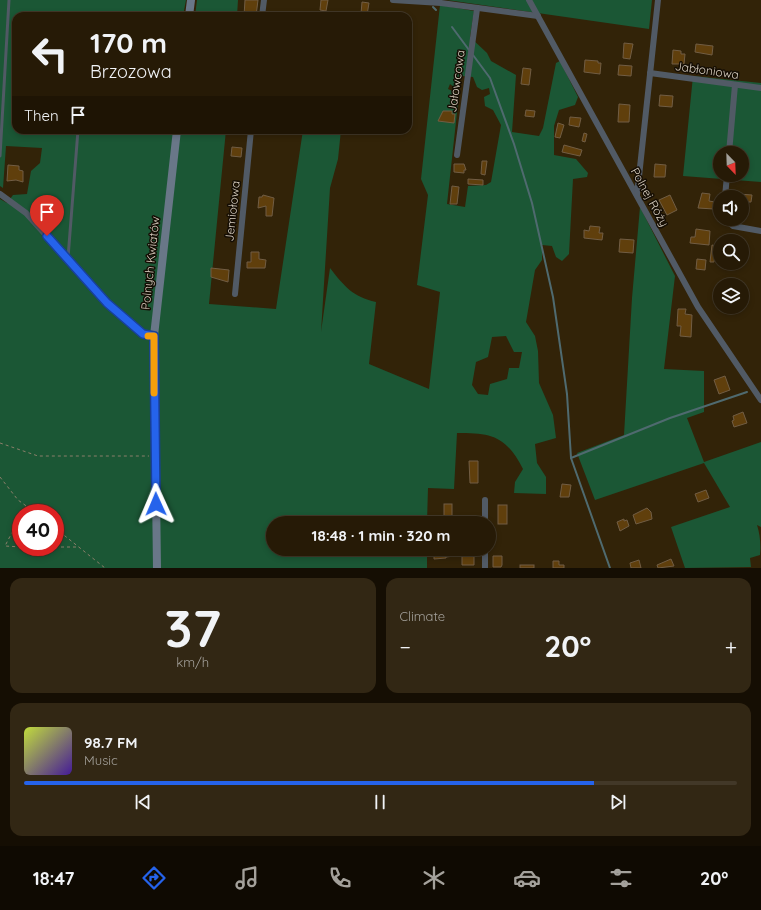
<!DOCTYPE html>
<meta charset="utf-8">
<style>
body{margin:0;font-family:Quicksand,sans-serif;background:#322714;color:#f1f3f6;height:100vh;display:flex;flex-direction:column;font-size:15px;white-space:nowrap}
*{box-sizing:border-box;margin:0}
p{font-size:13px;color:#a4a19b}
.icon{flex:none;width:22px;height:22px;fill:none;stroke:currentColor;stroke-width:2;stroke-linecap:round;stroke-linejoin:round}
.map{position:relative;height:568px;overflow:hidden}
.drawer{display:flex;flex-direction:column;gap:10px;padding:10px;background:#150e03;flex:1}
.drawer>*{flex:none}
.guide{position:absolute;left:12px;top:12px;width:400px;height:122px;border-radius:12px;box-shadow:0 2px 6px #0003,0 0 0 1px #423828;background:#261a06;color:#f1f3f6;overflow:hidden}
.needle{width:26px;rotate:157deg}
.controls{position:absolute;left:713px;top:146px;display:grid;gap:8px}
.controls a{display:grid;place-items:center;width:36px;height:36px;border-radius:50%;background:#261a06;box-shadow:0 2px 6px #0003,0 0 0 1px #423828;font-size:20px}
.speed{position:absolute;left:12px;top:504px;display:flex;gap:8px;font-size:20px;font-weight:700;text-align:center}
.speed>*{display:grid;place-content:center;width:52px;height:52px;border-radius:50%;background:#261a06;box-shadow:0 2px 6px #0003,0 0 0 1px #423828;line-height:1}
.speed .limit{border:6px solid #d22;background:#fff;color:#111}
.pin{position:absolute;display:grid;place-items:center;width:34px;height:34px;color:#fff;margin:-41px -17px;border-radius:50% 50% 50% 0;rotate:-45deg;box-shadow:0 0 4px #0007}
.pin .icon{rotate:45deg}
.me{position:absolute;width:44px;margin:-22px;rotate:359deg;stroke-linejoin:round;filter:drop-shadow(0 0 3px #0008)}
.turn{display:flex;align-items:center;gap:14px;height:84px;padding:0 12px;font-size:18px}
.turn .icon{width:52px;height:52px;stroke-width:2.5}
.turn b{display:block;font-size:28px;line-height:34px}
.then{display:flex;align-items:center;height:38px;padding:0 12px;background:#0003;gap:8px;font-size:15px}
.big{font-size:30px;font-weight:700;line-height:1.1}
.drawer .widget{flex:1;display:flex;flex-direction:column;justify-content:center;gap:6px;min-width:0;padding:0 14px;border-radius:12px;background:#322714}
.drawer .dial{align-items:center;gap:0}
.dial b{font-size:52px;line-height:1}
.song{display:flex;align-items:center;gap:12px}
.cover{width:48px;height:48px;border-radius:6px;background:linear-gradient(135deg,hsl(70 70% 55%),hsl(260 70% 35%))}
.played{height:4px;border-radius:2px;background:linear-gradient(90deg,#2563eb 80%,#423828 80%)}
.keys{display:flex;justify-content:space-around;direction:ltr}
.heat{display:flex;justify-content:space-between;align-items:center;font-size:22px;direction:ltr}
.drawer .tiles{flex:1;display:grid;gap:10px;grid-template-columns:1fr 1fr}
.widget:last-child{grid-column:span 2}
.trip{position:absolute;left:266px;top:516px;width:230px;height:40px;border-radius:20px;background:#261a06;box-shadow:0 2px 6px #0003,0 0 0 1px #423828;font-weight:700;line-height:40px;text-align:center}
.dock{display:flex;height:64px;justify-content:space-around;align-items:center;background:#0f0a02;color:#a4a19b}
.dock .icon{width:28px;height:28px}
.dock .active{color:#2563eb}
.dock b{font-size:18px;color:#f1f3f6}
.map>svg:first-child{display:block}
</style>
<div class="map">
<svg width="761" height="568" viewBox="0 0 761 568">
<rect width="100%" height="100%" fill="#322308"/>
<g fill="#1b5735" fill-rule="evenodd">
<path d="M 0,0 L 186,0 L 183,16 L 16,16 L 16,130 L 226,130 L 209,304 L 276,309 L 303,130 L 341,130 L 338,159 L 330,188 L 321,332 L 330,268 C 344,286 353,297 376,302 L 369,364 L 429,389 L 440,292 L 417,285 L 428,195 L 421,179 L 440,5 L 474,11 L 470,37 L 487,53 L 491,61 L 516,75 L 512,132 L 539,136 L 543,128 L 556,63 L 560,61 L 578,97 L 575,105 L 559,110 L 554,126 L 554,155 L 576,159 L 588,173 L 587,177 L 573,179 L 569,254 L 562,261 L 556,257 L 552,246 L 542,245 L 542,260 L 535,270 L 526,322 L 535,336 L 538,351 L 539,383 L 553,415 L 556,438 L 535,444 L 537,463 L 546,477 L 546,494 L 514,493 L 515,482 L 523,469 C 506,436 492,433 457,433 L 454,489 L 428,488 L 427,523 L 273,523 L 273,549 L 427,549 L 427,568 L 0,568 L 0,199 L 7,203 L 13,195 L 27,194 L 31,171 L 40,163 L 42,148 L 6,146 L 3,188 L 0,186 ZM 462,76 L 473,77 L 477,87 L 482,90 L 489,88 L 490,94 L 484,97 L 485,106 L 493,110 L 501,125 L 491,182 L 486,185 L 468,186 L 465,207 L 447,204 L 459,94 L 448,89 L 450,84 L 454,87 ZM 506,336 L 514,352 L 522,352 L 519,368 L 509,368 L 507,379 L 490,384 L 488,395 L 478,394 L 472,385 L 476,362 L 488,357 L 492,337 ZM 21,513 L 55,513 L 55,547 L 21,547 Z"/>
<polygon points="197,0 238,0 237,16 195,16"/>
<polygon points="447,0 652,0 649,29"/>
<path d="M 693,76 L 761,83 L 761,182 L 683,176 ZM 720,153 L 742,153 L 742,175 L 720,175 Z"/>
<path d="M 640,207 L 675,276 L 664,369 L 704,371 L 704,412 L 687,418 L 704,462 L 761,442 L 761,527 L 757,525 C 760,534 761,545 760,555 L 750,558 L 751,567 L 685,568 L 671,527 L 730,507 L 704,463 L 595,500 L 577,453 L 624,435 L 632,298 Z"/>
</g>
<g fill="none" stroke-linecap="round" stroke-linejoin="round">
<g stroke="#4f6a6f" stroke-width="2">
<polyline points="433,7 436,10"/>
<polyline points="452,27 469,50"/>
<polyline points="473,55 490,78 514,144 532,203 553,297 567,394 571,458"/>
<polyline points="610,568 571,458 670,418 747,392"/>
</g>
</g>
<g fill="#603f0c" stroke="#715d44">
<polygon points="245,0 258,0 256,16 244,16"/>
<polygon points="321,0 328,0 326,11 320,10"/>
<polygon points="362,2 369,3 367,15 361,14"/>
<polygon points="624,43 633,44 630,59 623,58"/>
<polygon points="696,44 713,46 712,55 695,52"/>
<polygon points="673,50 681,51 681,54 685,54 684,64 672,64"/>
<polygon points="585,60 598,61 598,63 601,63 600,74 584,72"/>
<polygon points="619,65 632,66 631,76 618,75"/>
<polygon points="523,68 531,69 529,85 521,84"/>
<polygon points="660,95 673,96 672,107 659,106"/>
<polygon points="619,104 630,105 629,122 618,122"/>
<polygon points="526,110 535,111 534,117 525,116"/>
<polygon points="443,111 452,111 452,114 455,114 454,123 438,121"/>
<polygon points="570,117 581,118 579,127 569,125"/>
<polygon points="558,123 564,125 560,138 555,137"/>
<polygon points="584,133 587,134 585,142 582,141"/>
<polygon points="564,145 582,150 580,156 562,152"/>
<polygon points="232,147 242,148 241,157 231,156"/>
<polygon points="482,161 487,161 485,175 481,174"/>
<polygon points="454,164 464,164 466,170 464,170 464,173 454,172"/>
<polygon points="655,164 666,165 665,177 654,177"/>
<polygon points="8,165 19,166 19,170 23,171 23,182 16,180 7,181"/>
<polygon points="468,179 483,180 483,185 468,184"/>
<polygon points="452,186 459,187 457,204 450,204"/>
<polygon points="702,193 710,194 709,201 715,202 714,209 698,208"/>
<polygon points="738,194 752,195 751,202 748,202 747,209 742,209 742,197 738,197"/>
<polygon points="263,195 274,198 272,216 266,216 266,206 258,208 259,197 262,197"/>
<polygon points="670,195 677,210 667,215 659,200"/>
<polygon points="590,226 600,227 599,233 603,233 602,240 584,238 584,230 589,231"/>
<polygon points="696,229 710,231 709,245 690,243 691,237 695,237"/>
<polygon points="620,239 634,240 633,253 619,252"/>
<polygon points="712,245 716,246 714,262 710,262"/>
<polygon points="251,252 259,252 259,259 266,260 265,268 247,268 247,262 251,262"/>
<polygon points="697,259 706,260 705,270 696,269"/>
<polygon points="211,268 229,270 228,282 211,277"/>
<polygon points="678,309 686,309 685,314 692,315 691,337 680,336 681,326 677,326"/>
<polygon points="725,376 730,390 719,394 714,380"/>
<polygon points="743,412 747,423 734,427 732,421 734,420 733,416"/>
<polygon points="469,461 478,461 478,483 470,483"/>
<polygon points="562,484 571,485 569,497 560,497"/>
<polygon points="706,490 709,498 698,502 695,494"/>
<rect x="444" y="504" width="8" height="14"/>
<rect x="498" y="505" width="9" height="19"/>
<polygon points="647,508 651,512 652,519 636,524 633,515"/>
<polygon points="624,519 624,521 627,520 629,526 620,531 617,522"/>
<polygon points="445,549 454,549 454,556 446,557"/>
<polygon points="446,550 446,558 434,559 434,551"/>
<polygon points="462,553 470,553 470,556 474,556 474,565 462,565"/>
<polygon points="493,556 502,556 502,565 501,567 493,567"/>
<polygon points="671,559 674,566 658,568 657,565"/>
<polygon points="639,560 641,568 631,568 630,563"/>
<polygon points="553,561 559,561 559,565 564,565 564,568 553,568"/>
<rect x="520" y="565" width="14" height="3"/>
</g>
<g fill="none" stroke-linecap="round" stroke-linejoin="round">
<g stroke="#8b7f6a" stroke-width="1" stroke-dasharray="3 3" stroke-linecap="butt">
<polyline points="0,443 38,456 149,456"/>
<polyline points="0,477 18,500 36,513"/>
<polyline points="22,513 26,506"/>
<polyline points="21,515 5,546 21,547"/>
<polyline points="55,528 105,568"/>
<polyline points="55,547 78,547"/>
</g>
<g stroke="#515a65" stroke-width="3">
<polyline points="0,156 9,0"/>
<polyline points="68,258 78,130"/>
</g>
<g stroke="#515a65" stroke-width="6">
<polyline points="393,0 441,3 538,16"/>
<polyline points="529,0 698,307 761,400"/>
<polyline points="262,16 264,0"/>
<polyline points="650,73 761,88"/>
<polyline points="729,153 735,85"/>
<polyline points="457,155 477,9"/>
<polyline points="0,194 26,213 107,303 143,334 154,336"/>
<polyline points="637,195 658,0"/>
<polyline points="725,197 727,175"/>
<polyline points="725,219 733,226 761,231"/>
<polyline points="235,294 251,130"/>
<polyline points="485,523 485,500"/>
<polyline points="485,568 485,549"/>
</g>
<g stroke="#697788" stroke-width="8">
<polyline points="189,16 191,0"/>
<polyline points="157,568 154,336 177,130"/>
</g>
</g>
<g fill="none" stroke-linecap="round" stroke-linejoin="round">
<defs>
<polyline id="route" points="47,236 107,303 143,334 154,336 156,504"/>
</defs>
<use href="#route" stroke="#184099" stroke-width="10"/>
<use href="#route" stroke="#2563eb" stroke-width="7"/>
<polyline stroke="#f59e0b" stroke-width="7" points="148,336 154,336 154,393"/>
</g>
<g text-anchor="middle" dominant-baseline="central" stroke-width="3" stroke-linejoin="round" paint-order="stroke">
<g font-size="12" fill="#dad0c1" stroke="#140d04">
<text transform="translate(707 70) rotate(8)">Jabłoniowa</text>
<text transform="translate(456 81) rotate(-82)">Jałowcowa</text>
<text transform="translate(650 197) rotate(61)">Polnej Róży</text>
<text transform="translate(232 211) rotate(-84)">Jemiołowa</text>
<text transform="translate(150 263) rotate(-84)">Polnych Kwiatów</text>
</g>
</g>
</svg>
<div class="controls">
<a><svg class="needle" viewBox="-14 -14 28 28"><path d="M0-13l5 13h-10z" fill="#e53935"/><path d="M0 13l5-13h-10z" fill="#a4a19b"/></svg></a>
<a><svg class="icon" aria-label="sound" viewBox="0 0 24 24"><path d="M4 9h4l5-4v14l-5-4H4zM17 9q2 3 0 6"/></svg></a>
<a><svg class="icon" aria-label="search" viewBox="0 0 24 24"><circle cx="10" cy="10" r="6"/><path d="M15 15l6 6"/></svg></a>
<a><svg class="icon" aria-label="layers" viewBox="0 0 24 24"><path d="M12 4l9 5-9 5-9-5zM3 14l9 5 9-5"/></svg></a>
</div>
<div class="speed"><div class="limit">40</div></div>
<div class="pin" style="left:47px;top:236px;background:#d93025"><svg class="icon" aria-label="arrive" viewBox="0 0 24 24"><path d="M6 21V4h12l-3 4 3 4H6"/></svg></div>
<svg class="me" style="left:156px;top:504px" viewBox="-20 -20 40 40"><path d="M0-17L14 15 0 8-14 15z" fill="#2563eb" stroke="#fff" stroke-width="4"/></svg>
<div class="trip">18:48 · 1 min · 320 m</div>
<div class="guide">
<div class="turn"><svg class="icon" aria-label="left" viewBox="0 0 24 24"><path d="M17 20v-9H6M10 6l-5 5 5 5"/></svg><div><b>170 m</b>Brzozowa</div></div>
<div class="then">Then<svg class="icon" aria-label="arrive" viewBox="0 0 24 24"><path d="M6 21V4h12l-3 4 3 4H6"/></svg></div>
</div>
</div>
<section class="drawer">
<div class="tiles">
<div class="widget dial"><b>37</b><p>km/h</p></div>
<div class="widget"><p>Climate</p>
<div class="heat"><a>−</a><b class="big">20°</b><a>+</a></div>
</div>
<div class="widget">
<div class="song"><i class="cover"></i><div><b>98.7 FM</b><p>Music</p></div></div>
<div class="played"></div>
<div class="keys"><svg class="icon" aria-label="previous" viewBox="0 0 24 24"><path d="M18 5L8 12l10 7zM5 5v14"/></svg><svg class="icon" aria-label="pause" viewBox="0 0 24 24"><path d="M8 5v14M16 5v14"/></svg><svg class="icon" aria-label="next" viewBox="0 0 24 24"><path d="M6 5l10 7-10 7zM19 5v14"/></svg></div>
</div>
</div>
</section>
<nav class="dock">
<b>18:47</b>
<svg class="icon active" aria-label="directions" viewBox="0 0 24 24"><path d="M12 3l9 9-9 9-9-9zM9 14v-3h6M13 9l2 2-2 2"/></svg>
<svg class="icon" aria-label="music" viewBox="0 0 24 24"><path d="M9 18V5l10-2v13"/><circle cx="6" cy="18" r="3"/><circle cx="16" cy="16" r="3"/></svg>
<svg class="icon" aria-label="phone" viewBox="0 0 24 24"><path d="M5 4h4l2 5-3 2q2 4 5 5l2-3 5 2v4C11 20 4 13 5 4z"/></svg>
<svg class="icon" aria-label="climate" viewBox="0 0 24 24"><path d="M12 3v18M4 7l16 10M4 17L20 7"/></svg>
<svg class="icon" aria-label="car" viewBox="0 0 24 24"><path d="M5 17H2v-5l4-1 3-4h7l3 4 3 1v5h-3M9 17h6M6 11h13"/><circle cx="7" cy="17" r="2"/><circle cx="17" cy="17" r="2"/></svg>
<svg class="icon" aria-label="filters" viewBox="0 0 24 24"><path d="M4 7h16M4 17h16"/><circle cx="9" cy="7" r="2"/><circle cx="15" cy="17" r="2"/></svg>
<b>20°</b>
</nav>
